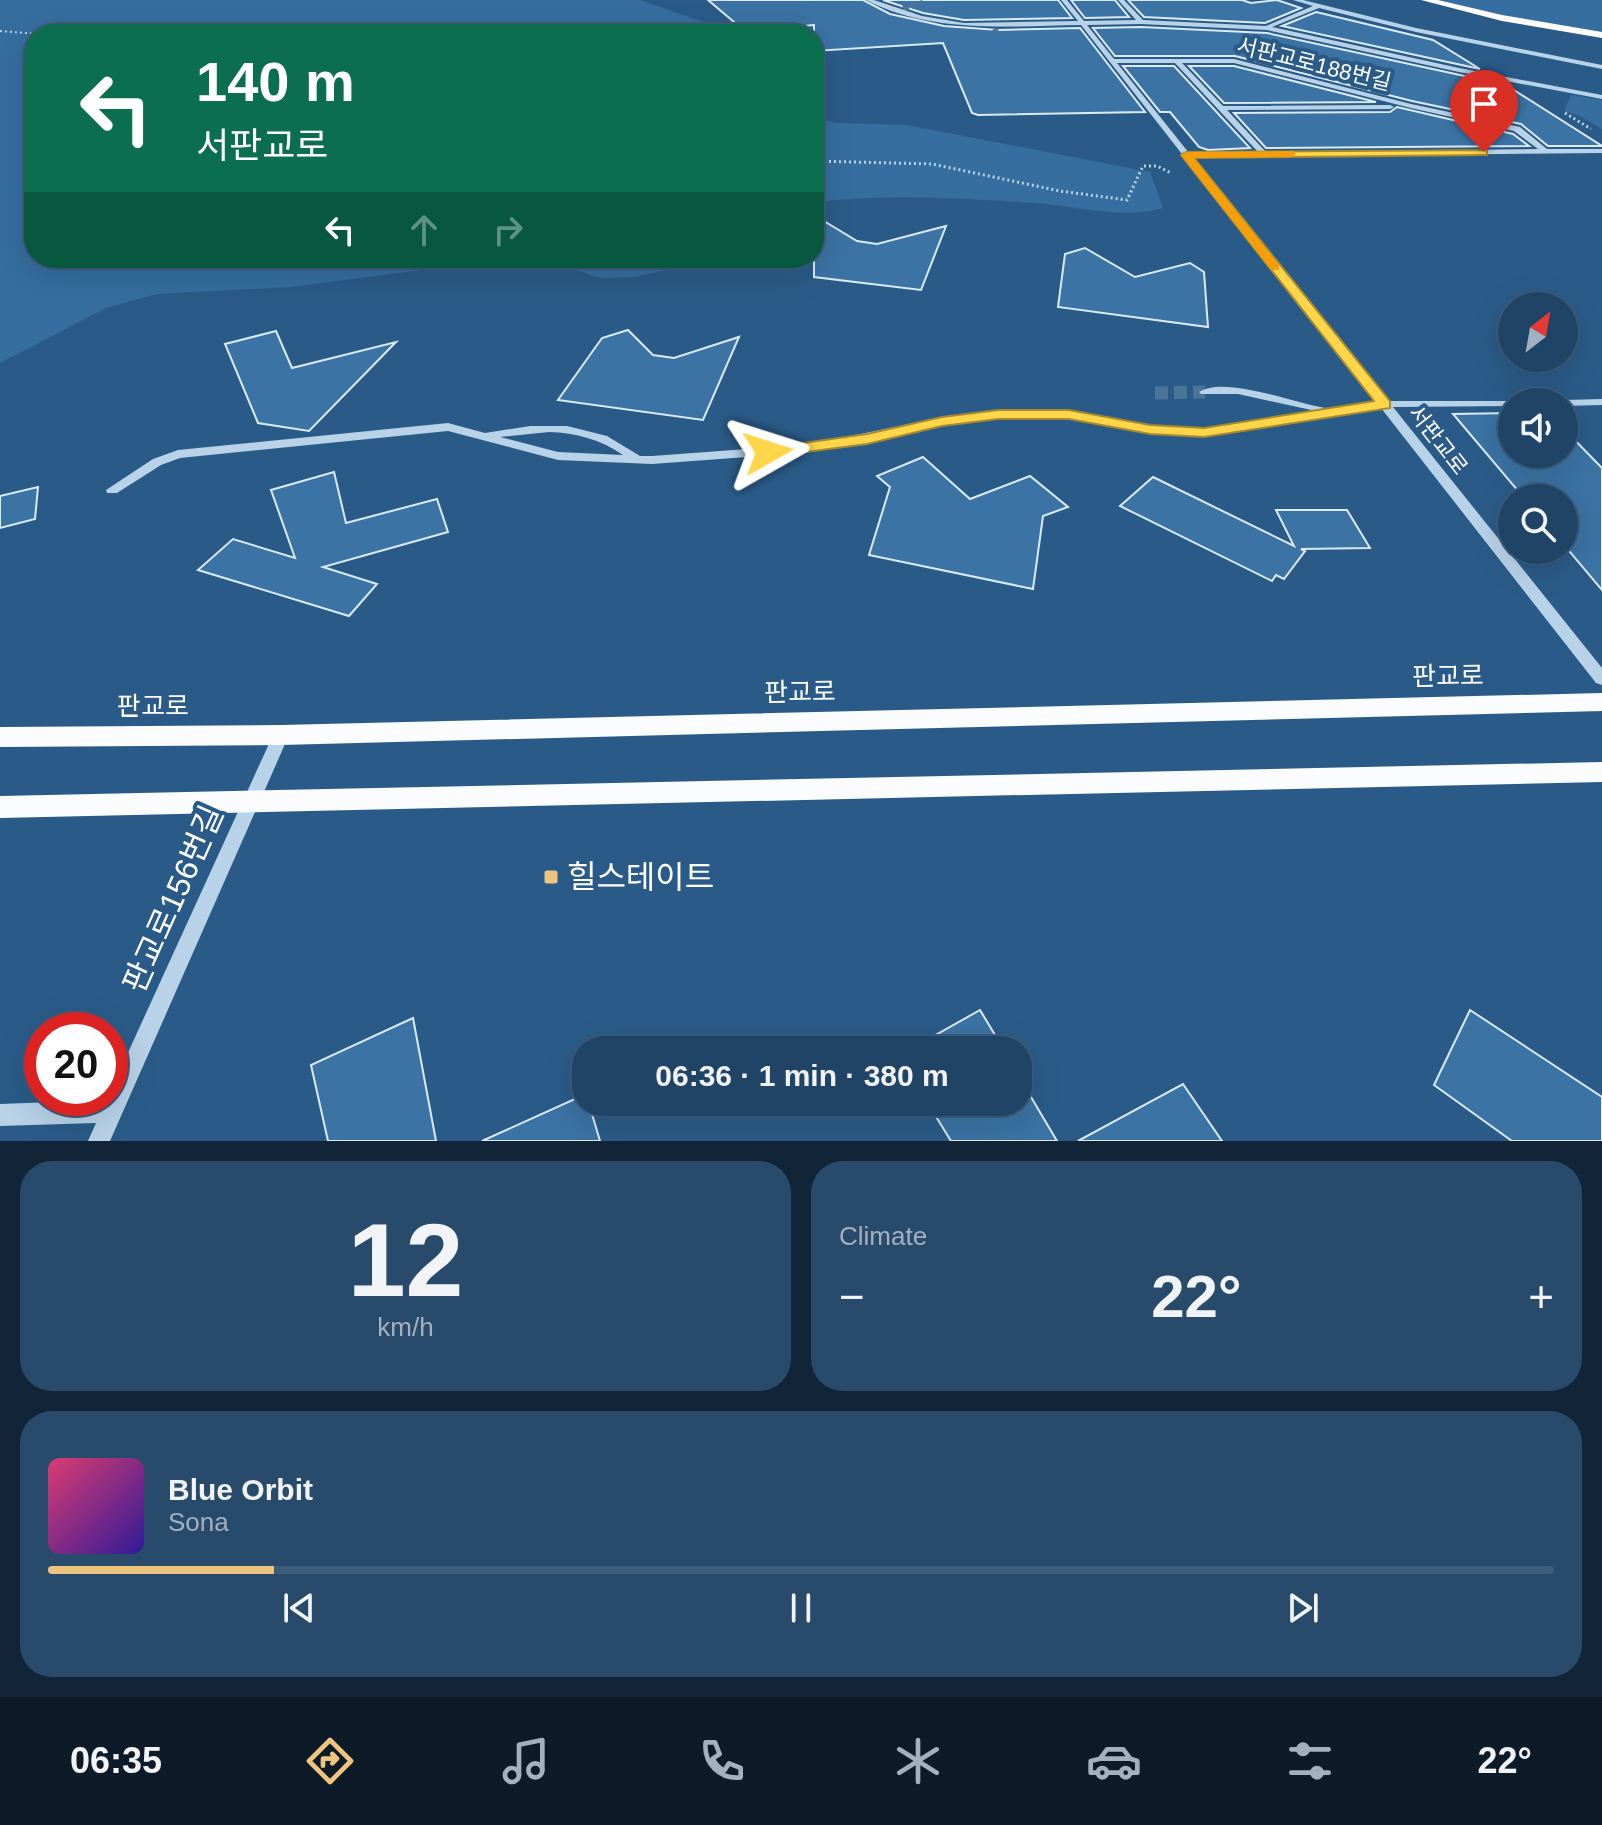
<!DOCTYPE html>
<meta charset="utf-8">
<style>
body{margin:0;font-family:Helvetica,"Noto Sans KR",sans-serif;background:#284b6c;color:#f1f3f6;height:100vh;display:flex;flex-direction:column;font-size:30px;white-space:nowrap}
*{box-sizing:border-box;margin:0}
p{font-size:26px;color:#a2b0bf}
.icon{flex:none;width:44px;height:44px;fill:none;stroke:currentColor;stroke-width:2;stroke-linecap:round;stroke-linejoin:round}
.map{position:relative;height:1141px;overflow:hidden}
.drawer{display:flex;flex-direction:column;gap:20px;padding:20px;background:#122538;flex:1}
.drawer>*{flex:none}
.banner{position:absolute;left:24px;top:24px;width:800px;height:244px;border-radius:32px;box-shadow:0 8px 32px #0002,0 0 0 2px #3d5c7a;background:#0b6e4f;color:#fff;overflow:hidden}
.needle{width:52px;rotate:31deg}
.tools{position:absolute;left:1498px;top:292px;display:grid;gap:16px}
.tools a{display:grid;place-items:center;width:80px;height:80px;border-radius:50%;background:#204466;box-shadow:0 8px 32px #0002,0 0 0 2px #3d5c7a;font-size:40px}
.speed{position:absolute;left:24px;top:1012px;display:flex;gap:16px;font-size:40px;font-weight:700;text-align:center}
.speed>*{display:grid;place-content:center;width:104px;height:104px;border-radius:50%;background:#204466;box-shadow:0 8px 32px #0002,0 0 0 2px #3d5c7a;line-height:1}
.speed .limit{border:12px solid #d22;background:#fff;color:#111}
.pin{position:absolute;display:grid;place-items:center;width:68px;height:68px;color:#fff;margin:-82px -34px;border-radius:50% 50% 50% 0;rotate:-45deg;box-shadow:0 0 8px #0007}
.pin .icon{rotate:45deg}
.me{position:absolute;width:88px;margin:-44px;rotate:84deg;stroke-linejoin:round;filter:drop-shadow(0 0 6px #0008)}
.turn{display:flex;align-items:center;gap:28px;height:168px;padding:0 40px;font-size:36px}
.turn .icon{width:104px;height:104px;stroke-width:2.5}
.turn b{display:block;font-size:56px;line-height:68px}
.lanes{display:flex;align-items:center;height:76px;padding:0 40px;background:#0003;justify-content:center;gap:40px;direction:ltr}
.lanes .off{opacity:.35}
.big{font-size:60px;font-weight:800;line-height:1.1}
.drawer .widget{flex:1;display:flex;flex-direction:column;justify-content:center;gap:12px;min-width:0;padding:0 28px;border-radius:32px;background:#284b6c}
.drawer .dial{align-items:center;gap:0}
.dial b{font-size:104px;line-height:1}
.song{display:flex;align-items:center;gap:24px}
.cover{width:96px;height:96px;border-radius:12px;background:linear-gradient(135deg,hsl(340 70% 55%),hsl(250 70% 35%))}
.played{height:8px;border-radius:4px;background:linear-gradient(90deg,#eec57f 15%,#3d5c7a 15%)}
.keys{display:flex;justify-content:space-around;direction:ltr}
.heat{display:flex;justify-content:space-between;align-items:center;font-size:44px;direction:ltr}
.drawer .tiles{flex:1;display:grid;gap:20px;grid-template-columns:1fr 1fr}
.widget:last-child{grid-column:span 2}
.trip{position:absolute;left:572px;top:1036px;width:460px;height:80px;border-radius:32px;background:#204466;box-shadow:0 8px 32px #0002,0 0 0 2px #3d5c7a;font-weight:800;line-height:80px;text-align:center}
.dock{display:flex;height:128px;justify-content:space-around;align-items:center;background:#0d1b29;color:#a2b0bf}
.dock .icon{width:56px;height:56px}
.dock .current{color:#eec57f}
.dock b{font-size:36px;color:#f1f3f6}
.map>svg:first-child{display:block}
</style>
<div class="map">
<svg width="1602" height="1141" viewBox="0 0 1602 1141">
<rect width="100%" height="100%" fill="#2a5b88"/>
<g fill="#356e9f">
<polygon points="0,0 640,0 738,34 34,34 34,258 687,258 663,271 634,277 599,278 562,265 505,259 291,287 157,294 106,308 0,363"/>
<polygon points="1426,0 1602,0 1602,35"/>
<polygon points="1571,95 1602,100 1602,129 1578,115 1564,111"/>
<path d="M 814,118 L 837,123 L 907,125 L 1150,172 L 1163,208 C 1122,220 1078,206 1035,203 C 962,198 887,194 814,202 Z"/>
</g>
<g fill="#3b73a4" stroke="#dbeaf7" stroke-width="2">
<polygon points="708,0 863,0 890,14 944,26 998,30 1080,28 1145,112 978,115 972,113 943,43 814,51 814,25 747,33"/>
<polygon points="883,0 1058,0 1072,18 964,20 923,13"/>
<polygon points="1071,0 1115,0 1129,17 1085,18"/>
<polygon points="1128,0 1242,0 1251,3 1277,0 1301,8 1265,23 1144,17"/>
<polygon points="1316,12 1433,40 1480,69 1282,26"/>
<polygon points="1141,27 1267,33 1506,85 1602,146 1548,146 1521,124 1412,101 1235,56 1115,56 1093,28"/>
<polygon points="1123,66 1174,66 1250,148 1208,150 1199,147 1170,112 1160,112"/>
<polygon points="1189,66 1234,66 1376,102 1224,103"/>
<polygon points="1397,107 1513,134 1529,146 1266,148 1234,113 1390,112"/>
<polygon points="814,215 857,241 877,244 946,226 921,290 814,277"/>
<polygon points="1085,248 1135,277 1190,263 1204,272 1208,327 1058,307 1065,254"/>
<polygon points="628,330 653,355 674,358 739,337 703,420 558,400 602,338"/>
<polygon points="276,331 292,368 396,342 309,431 258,423 225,344"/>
<polygon points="1512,413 1512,454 1564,454 1564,429 1602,468 1602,590 1564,545 1564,498 1524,498 1453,414"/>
<polygon points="923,457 970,499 1030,476 1068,507 1043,516 1033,589 869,555 890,487 877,476"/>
<polygon points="334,472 346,523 437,499 448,532 323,567 377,584 349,616 198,570 233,539 295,558 271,490"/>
<polygon points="1153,477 1294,546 1276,510 1347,510 1370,548 1301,549 1305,551 1284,579 1276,575 1272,581 1120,506"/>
<polygon points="38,487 35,519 0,528 0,496"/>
<polygon points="980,1010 1004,1050 909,1050"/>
<polygon points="1470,1010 1602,1097 1602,1141 1512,1141 1434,1085"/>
<polygon points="413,1018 436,1141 328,1141 311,1065"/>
<polygon points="1018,1075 1057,1141 951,1141 927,1102 1018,1102"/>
<polygon points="1183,1084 1222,1141 1078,1141"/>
<polygon points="586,1094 600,1141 482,1141"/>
</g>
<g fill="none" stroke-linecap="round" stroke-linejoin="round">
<g stroke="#4a749a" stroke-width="6" stroke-dasharray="6 3" stroke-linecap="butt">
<polyline points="903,8 923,3"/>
<polyline points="994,29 999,36"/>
</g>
<polyline stroke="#4a749a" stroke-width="13" stroke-dasharray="13 6" stroke-linecap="butt" points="1155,393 1205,392"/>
<g stroke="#b8d2e8" stroke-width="2" stroke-dasharray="2 3" stroke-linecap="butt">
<polyline points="0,31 38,34"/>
<polyline points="53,34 86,34"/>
</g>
<g stroke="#b8d2e8" stroke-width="3" stroke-dasharray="2 3" stroke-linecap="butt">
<polyline points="1565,113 1591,129"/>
<polyline points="814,161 932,164 1060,191 1127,200 1143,166 1157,166 1171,173"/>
</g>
<g fill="#b8d2e8" fill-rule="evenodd">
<path d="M 866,0 L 874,0 L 922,16 L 964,23 L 1078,21 L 1061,0 L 1067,0 L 1084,21 L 1136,20 L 1118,0 L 1124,0 L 1143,20 L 1266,26 L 1313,6 L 1293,0 L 1303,0 L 1416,28 L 1602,65 L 1602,69 L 1416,32 L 1319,8 L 1272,27 L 1459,68 L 1602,95 L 1602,99 L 1459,72 L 1267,30 L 1141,24 L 1087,25 L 1114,59 L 1234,59 L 1411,104 L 1520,127 L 1547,149 L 1602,149 L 1602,153 L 1193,157 L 1388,401 L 1516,401 L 1517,402 L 1512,402 L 1512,406 L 1393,407 L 1602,668 L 1602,685 L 1596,683 L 1381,408 L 1204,437 L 1150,434 L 1069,419 L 1014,417 L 942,425 L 813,452 L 652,464 L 558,460 L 448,431 L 180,458 L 161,465 L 117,493 L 107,493 L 106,490 L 153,459 L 178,450 L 448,423 L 485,433 L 530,426 L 567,426 L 607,436 L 640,456 L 652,456 L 813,444 L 942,417 L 1014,409 L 1069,411 L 1150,426 L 1204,429 L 1316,411 L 1238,394 L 1201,394 L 1199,392 C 1227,374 1301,407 1333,409 C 1346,410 1363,404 1376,402 L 1081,25 C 1008,26 932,34 866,0 ZM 1117,63 L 1175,63 L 1258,152 L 1189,153 ZM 1182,63 L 1234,63 L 1411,108 L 1514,131 L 1538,149 L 1266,152 L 1227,110 L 1390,109 L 1394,107 L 1390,105 L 1223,106 ZM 549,432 C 576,433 600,439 623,455 L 558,452 L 500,437 Z"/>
<polygon points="1602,399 1602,405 1564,406 1564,402 1559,402 1564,400"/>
<polygon points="281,728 287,730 289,735 110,1141 88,1141 96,1123 0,1126 0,1104 106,1100 110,1098 110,1092 273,735 275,730"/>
</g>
<g fill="#fafcfe" fill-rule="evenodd">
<polygon points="1602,693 1602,711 281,745 0,747 0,727 281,725"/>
<polygon points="1602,762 1602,782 0,818 0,796"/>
</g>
<polygon fill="#fff" fill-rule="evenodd" points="1421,0 1438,0 1502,15 1602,32 1602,38 1502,21"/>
</g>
<polygon fill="#ffd54a" stroke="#a68a30" stroke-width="2" points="1487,150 1487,155 1484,155 1194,158 1390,401 1390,408 1204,437 1150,434 1069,419 998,419 942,426 867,444 768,457 760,452 768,448 867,434 942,417 998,410 1069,410 1150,425 1204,428 1374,401 1181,155 1186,152"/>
<polygon fill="#f59e0b" points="1294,151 1296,154 1291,157 1194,158 1279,265 1279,270 1271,270 1181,155 1186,152"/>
<rect fill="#eec57f" stroke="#2a5b88" stroke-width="3" x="543" y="869" width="16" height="16" rx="4"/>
<g text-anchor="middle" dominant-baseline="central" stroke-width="8" stroke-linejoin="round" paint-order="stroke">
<g font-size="22" fill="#fff" stroke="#2a5b88">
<text transform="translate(1314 64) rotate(14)">서판교로188번길</text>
<text transform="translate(1438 440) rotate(52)">서판교로</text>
</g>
<g font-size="26" fill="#fff" stroke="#2a5b88">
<text transform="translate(1448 676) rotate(-1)">판교로</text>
<text transform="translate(800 692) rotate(-1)">판교로</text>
<text x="153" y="706">판교로</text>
</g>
<g font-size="32" fill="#fff" stroke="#2a5b88" text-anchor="start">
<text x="567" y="877">힐스테이트</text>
</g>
<g font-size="32" fill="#fff" stroke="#2a5b88">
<text transform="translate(173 899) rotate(-66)">판교로156번길</text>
</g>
</g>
</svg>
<div class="tools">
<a><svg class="needle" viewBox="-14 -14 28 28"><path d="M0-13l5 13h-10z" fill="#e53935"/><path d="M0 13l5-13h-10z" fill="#a2b0bf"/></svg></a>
<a><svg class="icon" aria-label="sound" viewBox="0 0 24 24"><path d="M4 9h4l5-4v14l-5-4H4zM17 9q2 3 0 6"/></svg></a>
<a><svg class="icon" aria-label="search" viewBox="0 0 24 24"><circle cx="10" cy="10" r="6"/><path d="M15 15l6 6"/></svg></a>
</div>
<div class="speed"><div class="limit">20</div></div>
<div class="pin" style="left:1484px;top:152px;background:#d93025"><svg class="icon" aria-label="arrive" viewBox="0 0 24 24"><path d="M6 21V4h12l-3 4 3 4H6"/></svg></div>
<svg class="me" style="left:768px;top:452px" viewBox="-20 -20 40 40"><path d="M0-17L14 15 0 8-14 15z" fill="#ffd54a" stroke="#fff" stroke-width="4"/></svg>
<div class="trip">06:36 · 1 min · 380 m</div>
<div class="banner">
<div class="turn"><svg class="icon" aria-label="left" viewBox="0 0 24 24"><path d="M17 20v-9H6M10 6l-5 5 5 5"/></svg><div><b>140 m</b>서판교로</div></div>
<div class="lanes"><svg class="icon" aria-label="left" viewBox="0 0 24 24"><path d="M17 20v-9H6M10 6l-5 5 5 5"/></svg><svg class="icon off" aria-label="ahead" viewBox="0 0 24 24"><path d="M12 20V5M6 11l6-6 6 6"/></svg><svg class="icon off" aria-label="right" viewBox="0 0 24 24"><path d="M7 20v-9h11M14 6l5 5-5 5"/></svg></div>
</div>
</div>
<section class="drawer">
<div class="tiles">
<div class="widget dial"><b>12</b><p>km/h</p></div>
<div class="widget"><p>Climate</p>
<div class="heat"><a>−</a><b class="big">22°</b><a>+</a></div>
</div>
<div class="widget">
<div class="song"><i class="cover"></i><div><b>Blue Orbit</b><p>Sona</p></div></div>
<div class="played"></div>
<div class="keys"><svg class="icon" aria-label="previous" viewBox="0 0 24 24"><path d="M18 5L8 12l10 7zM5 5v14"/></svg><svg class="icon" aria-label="pause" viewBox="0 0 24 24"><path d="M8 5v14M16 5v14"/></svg><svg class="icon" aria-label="next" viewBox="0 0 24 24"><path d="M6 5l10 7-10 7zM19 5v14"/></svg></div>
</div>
</div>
</section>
<nav class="dock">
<b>06:35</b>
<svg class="icon current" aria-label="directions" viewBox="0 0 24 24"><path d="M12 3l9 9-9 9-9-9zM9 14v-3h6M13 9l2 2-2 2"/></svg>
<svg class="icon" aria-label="music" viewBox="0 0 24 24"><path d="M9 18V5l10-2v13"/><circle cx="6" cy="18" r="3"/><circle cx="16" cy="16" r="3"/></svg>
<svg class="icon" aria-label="phone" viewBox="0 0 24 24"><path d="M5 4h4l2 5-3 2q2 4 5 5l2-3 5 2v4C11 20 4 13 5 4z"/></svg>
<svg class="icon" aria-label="climate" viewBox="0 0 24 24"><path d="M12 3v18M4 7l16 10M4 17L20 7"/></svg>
<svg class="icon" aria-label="car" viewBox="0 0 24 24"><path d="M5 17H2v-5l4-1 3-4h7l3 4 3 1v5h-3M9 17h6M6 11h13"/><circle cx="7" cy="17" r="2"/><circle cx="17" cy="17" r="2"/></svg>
<svg class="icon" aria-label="filters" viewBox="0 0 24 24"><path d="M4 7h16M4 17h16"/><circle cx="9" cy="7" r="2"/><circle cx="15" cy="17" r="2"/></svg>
<b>22°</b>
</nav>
